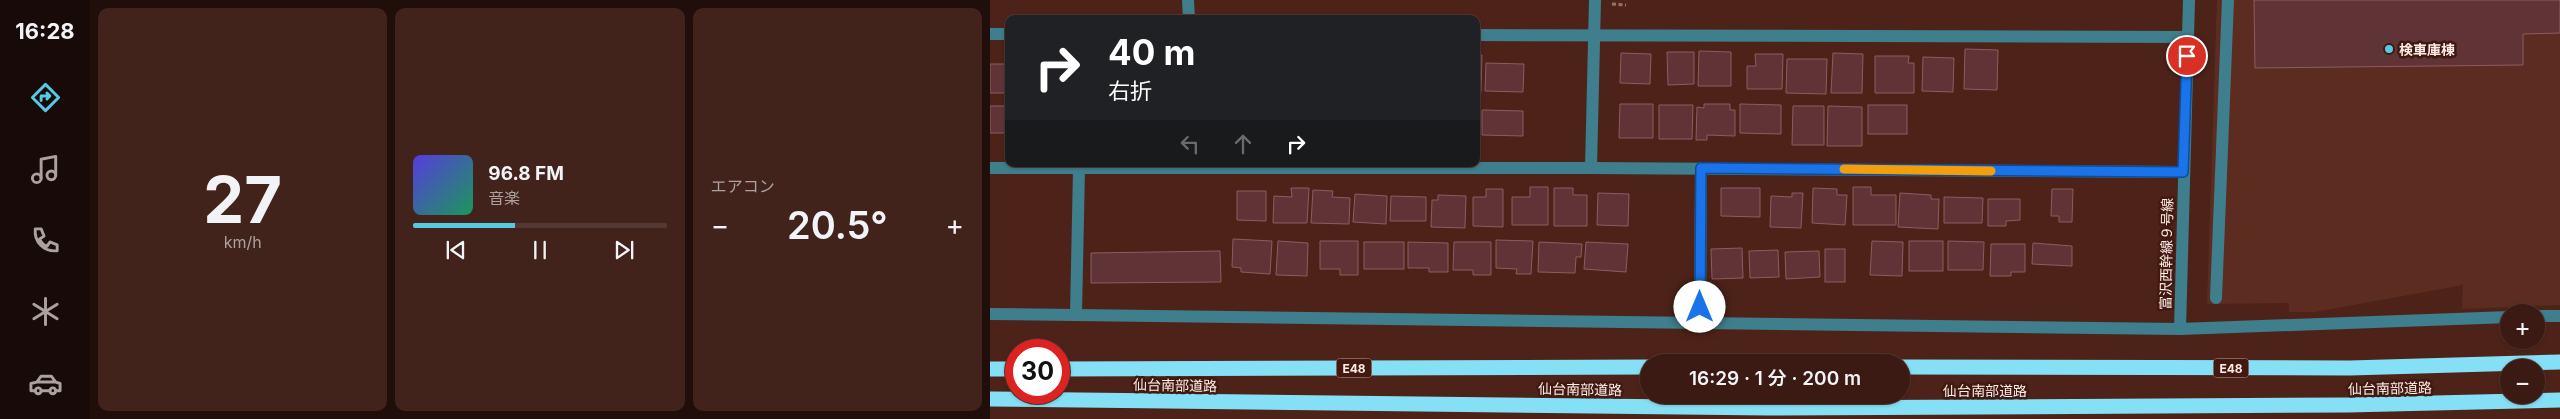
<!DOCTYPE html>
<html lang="ja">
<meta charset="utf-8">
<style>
body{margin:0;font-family:Inter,"Noto Sans JP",sans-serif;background:#41231c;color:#f1f3f6;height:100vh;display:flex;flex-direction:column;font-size:19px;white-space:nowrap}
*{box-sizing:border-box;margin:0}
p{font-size:16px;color:#aba1a0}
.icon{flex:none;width:28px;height:28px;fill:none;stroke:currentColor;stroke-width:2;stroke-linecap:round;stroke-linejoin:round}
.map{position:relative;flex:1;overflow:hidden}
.drawer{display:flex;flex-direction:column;gap:8px;padding:8px;background:#200e0a;width:900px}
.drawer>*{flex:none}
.top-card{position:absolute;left:15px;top:15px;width:475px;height:152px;border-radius:10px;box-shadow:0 1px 4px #0004,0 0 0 1px #543833;background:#202124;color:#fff;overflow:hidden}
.controls{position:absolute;left:1510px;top:304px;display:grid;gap:10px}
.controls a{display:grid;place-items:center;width:45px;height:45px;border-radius:50%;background:#3a1a13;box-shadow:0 1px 4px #0004,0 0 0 1px #543833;font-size:25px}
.speed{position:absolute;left:15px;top:339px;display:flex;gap:10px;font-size:25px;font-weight:700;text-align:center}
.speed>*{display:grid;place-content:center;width:65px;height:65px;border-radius:50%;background:#3a1a13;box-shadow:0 1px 4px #0004,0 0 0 1px #543833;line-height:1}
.speed .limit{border:8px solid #d22;background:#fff;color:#111}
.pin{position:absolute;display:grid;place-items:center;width:42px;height:42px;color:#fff;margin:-21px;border:2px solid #fff;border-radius:50%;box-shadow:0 1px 5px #0007}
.me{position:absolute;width:55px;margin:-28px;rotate:0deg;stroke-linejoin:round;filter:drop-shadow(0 0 4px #0008)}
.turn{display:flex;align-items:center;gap:18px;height:105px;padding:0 20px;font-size:22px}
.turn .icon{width:65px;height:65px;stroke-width:2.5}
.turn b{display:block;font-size:35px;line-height:42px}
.lanes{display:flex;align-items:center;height:48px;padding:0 20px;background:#0003;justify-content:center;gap:25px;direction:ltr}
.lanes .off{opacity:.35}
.big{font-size:38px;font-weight:600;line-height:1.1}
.drawer .card{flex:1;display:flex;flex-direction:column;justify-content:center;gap:8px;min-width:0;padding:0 18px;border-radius:10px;background:#41231c}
.drawer .dial{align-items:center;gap:0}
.dial b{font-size:65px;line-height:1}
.song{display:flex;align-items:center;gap:15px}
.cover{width:60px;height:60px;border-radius:8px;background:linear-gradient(135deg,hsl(250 70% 55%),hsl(150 70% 35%))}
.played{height:5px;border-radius:2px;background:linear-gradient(90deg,#57c9e2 40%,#543833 40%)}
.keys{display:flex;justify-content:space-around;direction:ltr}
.heat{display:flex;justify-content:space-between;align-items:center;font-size:28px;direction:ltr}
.drawer .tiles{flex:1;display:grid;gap:8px;grid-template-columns:repeat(3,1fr)}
.trip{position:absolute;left:650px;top:354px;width:270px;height:50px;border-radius:25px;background:#3a1a13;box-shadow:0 1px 4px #0004,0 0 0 1px #543833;font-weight:600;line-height:50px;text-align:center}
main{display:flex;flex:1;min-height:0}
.dock{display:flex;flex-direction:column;width:90px;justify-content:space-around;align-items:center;background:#170a08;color:#aba1a0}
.dock .icon{width:35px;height:35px}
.dock .on{color:#57c9e2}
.dock b{font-size:22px;color:#f1f3f6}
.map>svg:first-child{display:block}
</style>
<main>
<nav class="dock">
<b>16:28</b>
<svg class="icon on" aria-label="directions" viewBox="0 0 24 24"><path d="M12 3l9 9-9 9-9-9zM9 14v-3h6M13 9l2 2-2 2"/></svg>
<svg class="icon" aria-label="music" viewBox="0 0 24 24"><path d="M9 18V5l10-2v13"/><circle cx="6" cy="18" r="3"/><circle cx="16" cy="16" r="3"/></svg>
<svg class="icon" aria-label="phone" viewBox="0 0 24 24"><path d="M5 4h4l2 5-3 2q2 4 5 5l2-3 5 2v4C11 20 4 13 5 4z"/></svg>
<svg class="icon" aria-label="climate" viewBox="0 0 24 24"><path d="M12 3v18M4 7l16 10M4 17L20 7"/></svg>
<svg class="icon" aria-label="car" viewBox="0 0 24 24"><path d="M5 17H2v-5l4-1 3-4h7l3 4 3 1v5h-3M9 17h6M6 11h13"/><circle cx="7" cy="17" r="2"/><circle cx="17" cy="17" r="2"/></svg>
</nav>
<section class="drawer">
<div class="tiles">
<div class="card dial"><b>27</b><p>km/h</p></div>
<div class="card">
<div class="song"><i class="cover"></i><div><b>96.8 FM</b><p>音楽</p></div></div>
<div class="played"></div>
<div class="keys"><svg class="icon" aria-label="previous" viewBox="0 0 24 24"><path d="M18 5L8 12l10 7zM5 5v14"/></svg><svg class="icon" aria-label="pause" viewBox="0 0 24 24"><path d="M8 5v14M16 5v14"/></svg><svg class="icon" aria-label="next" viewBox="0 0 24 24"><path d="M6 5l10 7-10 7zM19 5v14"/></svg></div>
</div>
<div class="card"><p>エアコン</p>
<div class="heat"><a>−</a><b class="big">20.5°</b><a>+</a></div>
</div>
</div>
</section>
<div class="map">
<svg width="1570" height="419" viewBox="0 0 1570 419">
<rect width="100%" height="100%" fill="#4d2319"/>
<polygon fill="#5c2c21" points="1227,0 1570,0 1570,305 1472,309 1473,285 1325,312 1299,312 1299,303 1217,304"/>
<g fill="#603337" stroke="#8e5c60">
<polygon points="1264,0 1570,0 1570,33 1533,34 1533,65 1265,68"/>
<polygon points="975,49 1008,50 1007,90 974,89"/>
<polygon points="709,51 741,52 741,86 708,86"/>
<polygon points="677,52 704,52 704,84 678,85"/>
<polygon points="631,53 661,54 660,84 630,83"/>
<polygon points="843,53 873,54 872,93 841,93"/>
<polygon points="765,54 793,54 792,89 757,89 757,66 766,66"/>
<polygon points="486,55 492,55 491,92 486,92"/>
<polygon points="885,56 919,56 918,63 924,63 924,93 885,93"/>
<polygon points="933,57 964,58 963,92 932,91"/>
<polygon points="797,59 837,59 836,94 796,93"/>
<polygon points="496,63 534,64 533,92 495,91"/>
<rect x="0" y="64" width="19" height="29"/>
<polygon points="630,104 663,104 663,138 629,138"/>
<polygon points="714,104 740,104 740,110 745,110 745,136 717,135 717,140 706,140 707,107 714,108"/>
<polygon points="750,104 791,105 791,134 750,133"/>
<polygon points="669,105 703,105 702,139 669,139"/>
<rect x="878" y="105" width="39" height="29"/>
<rect x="0" y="106" width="19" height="27"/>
<polygon points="803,106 834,106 834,145 802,145"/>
<polygon points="838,106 872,107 872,146 837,146"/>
<polygon points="492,110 533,111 533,136 492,135"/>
<polygon points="540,187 558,187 558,225 522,225 522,197 540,197"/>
<polygon points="863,187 881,187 881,195 906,195 906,225 863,225"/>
<polygon points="301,188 319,188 317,223 283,223 284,196 302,197"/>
<polygon points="564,188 583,188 583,195 597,195 597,226 564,226"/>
<polygon points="731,188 770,188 770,217 731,216"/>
<polygon points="823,188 847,189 847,195 857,195 855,225 822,223"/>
<polygon points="496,189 513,189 513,227 483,226 483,197 496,197"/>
<polygon points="1062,189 1083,189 1082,222 1069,222 1069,216 1061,216"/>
<polygon points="323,190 343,191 342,197 360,198 359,224 321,223"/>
<polygon points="247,191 276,191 276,221 247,220"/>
<polygon points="608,193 639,194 638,226 607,225"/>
<polygon points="802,193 813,193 811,228 780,227 781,196 802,197"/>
<polygon points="910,193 941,195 941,199 949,199 948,229 908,227"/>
<polygon points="365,194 397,196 396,224 363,222"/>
<polygon points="448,195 476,196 475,228 441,227 442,200 448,200"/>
<polygon points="401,196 436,197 436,221 400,221"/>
<polygon points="954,197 993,198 992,223 954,223"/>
<polygon points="998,199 1030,199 1030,220 1016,221 1016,226 998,226"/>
<polygon points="243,239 282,241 280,274 251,272 251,268 242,267"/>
<polygon points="506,240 543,241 541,274 526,274 527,269 506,268"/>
<polygon points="288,241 318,243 317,276 286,275"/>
<polygon points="330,241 368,241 368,275 350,275 350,269 330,269"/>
<polygon points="882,241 913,242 912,276 880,275"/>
<rect x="919" y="241" width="34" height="30"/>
<polygon points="958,241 994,242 993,270 958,270"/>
<rect x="374" y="242" width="40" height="27"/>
<polygon points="418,242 458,243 458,272 439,272 439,268 418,268"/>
<polygon points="464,242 501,242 501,275 483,275 483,270 463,270"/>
<polygon points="549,242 592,244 591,257 586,257 585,273 548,272"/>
<polygon points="596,242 638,244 636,272 594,269"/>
<polygon points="1043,243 1082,246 1082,266 1042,264"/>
<polygon points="1001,244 1035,244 1035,272 1021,272 1021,276 1000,276"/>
<polygon points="752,248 753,278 722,279 721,249"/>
<rect x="835" y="249" width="20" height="33"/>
<polygon points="788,250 789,277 760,278 759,251"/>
<polygon points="230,251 231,282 101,283 101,253"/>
<polygon points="829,251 830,277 796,279 795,252"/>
</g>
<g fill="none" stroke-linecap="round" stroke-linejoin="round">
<polyline stroke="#93746c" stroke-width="3" stroke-dasharray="4 2.5" stroke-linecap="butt" points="622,4 636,5"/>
<g stroke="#3f7e8c" stroke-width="12">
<polyline points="198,0 199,19"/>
<polyline points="0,34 19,34"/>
<polyline points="486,35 1197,37"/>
<polyline points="0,168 601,168 1193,172"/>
<polyline points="601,168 605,0"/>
<polyline points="1226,298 1238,0"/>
<polyline points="0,314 1190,329 1519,317"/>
<polyline points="86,314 89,169"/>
<polyline points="1546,316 1570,316"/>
<polyline points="710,324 711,168"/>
<polyline points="1190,329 1199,0"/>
</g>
<g stroke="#86e0f5" stroke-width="15">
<polyline points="911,367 1360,368 1570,362"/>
<polyline points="0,369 26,369"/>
<polyline points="69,369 659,367"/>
<polyline points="0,399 779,408 1358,405 1570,400"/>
</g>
</g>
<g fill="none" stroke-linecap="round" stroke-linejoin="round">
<defs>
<polyline id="route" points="710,307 711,168 1193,172 1197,56"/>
</defs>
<use href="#route" stroke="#114b97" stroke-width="12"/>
<use href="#route" stroke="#1a73e8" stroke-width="9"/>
<polyline stroke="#f59e0b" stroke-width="9" points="854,169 1001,171"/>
</g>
<circle fill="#57c9e2" stroke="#411910" stroke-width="2" cx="1399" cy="49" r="5"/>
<g text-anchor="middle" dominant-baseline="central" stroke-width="5" stroke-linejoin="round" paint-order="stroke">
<g fill="#411910" stroke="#c4aca6" stroke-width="1">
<rect x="346.5" y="358.5" width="35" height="19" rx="4"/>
<rect x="1223.5" y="358.5" width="35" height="19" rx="4"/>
</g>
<g font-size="12" font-weight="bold" fill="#fcebe6">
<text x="364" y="368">E48</text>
<text x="1241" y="368">E48</text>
</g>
<g font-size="14" font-weight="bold" fill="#fcebe6" stroke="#411910" text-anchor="start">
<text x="1409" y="49">検車庫棟</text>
</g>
<g font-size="14" fill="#fcebe6" stroke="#411910">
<text transform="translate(1176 254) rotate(-89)">富沢西幹線９号線</text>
<text transform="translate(185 385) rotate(1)">仙台南部道路</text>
<text transform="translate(1400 388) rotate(-1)">仙台南部道路</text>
<text transform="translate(590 389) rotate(1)">仙台南部道路</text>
<text x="995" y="390">仙台南部道路</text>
</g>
</g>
</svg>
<div class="controls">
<a>+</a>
<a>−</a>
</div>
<div class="speed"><div class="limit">30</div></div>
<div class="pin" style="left:1197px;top:56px;background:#d93025"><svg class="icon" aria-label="arrive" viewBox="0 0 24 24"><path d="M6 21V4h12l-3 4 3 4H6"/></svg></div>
<svg class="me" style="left:710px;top:307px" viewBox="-20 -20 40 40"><circle r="19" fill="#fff"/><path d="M0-13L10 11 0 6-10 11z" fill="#1a73e8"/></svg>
<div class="trip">16:29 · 1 分 · 200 m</div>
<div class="top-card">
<div class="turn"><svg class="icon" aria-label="right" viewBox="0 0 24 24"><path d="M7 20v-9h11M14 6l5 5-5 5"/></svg><div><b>40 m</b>右折</div></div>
<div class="lanes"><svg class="icon off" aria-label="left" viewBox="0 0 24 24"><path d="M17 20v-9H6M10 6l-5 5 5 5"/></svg><svg class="icon off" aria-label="ahead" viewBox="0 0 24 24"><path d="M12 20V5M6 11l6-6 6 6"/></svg><svg class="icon" aria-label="right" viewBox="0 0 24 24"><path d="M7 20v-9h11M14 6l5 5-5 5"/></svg></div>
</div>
</div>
</main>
